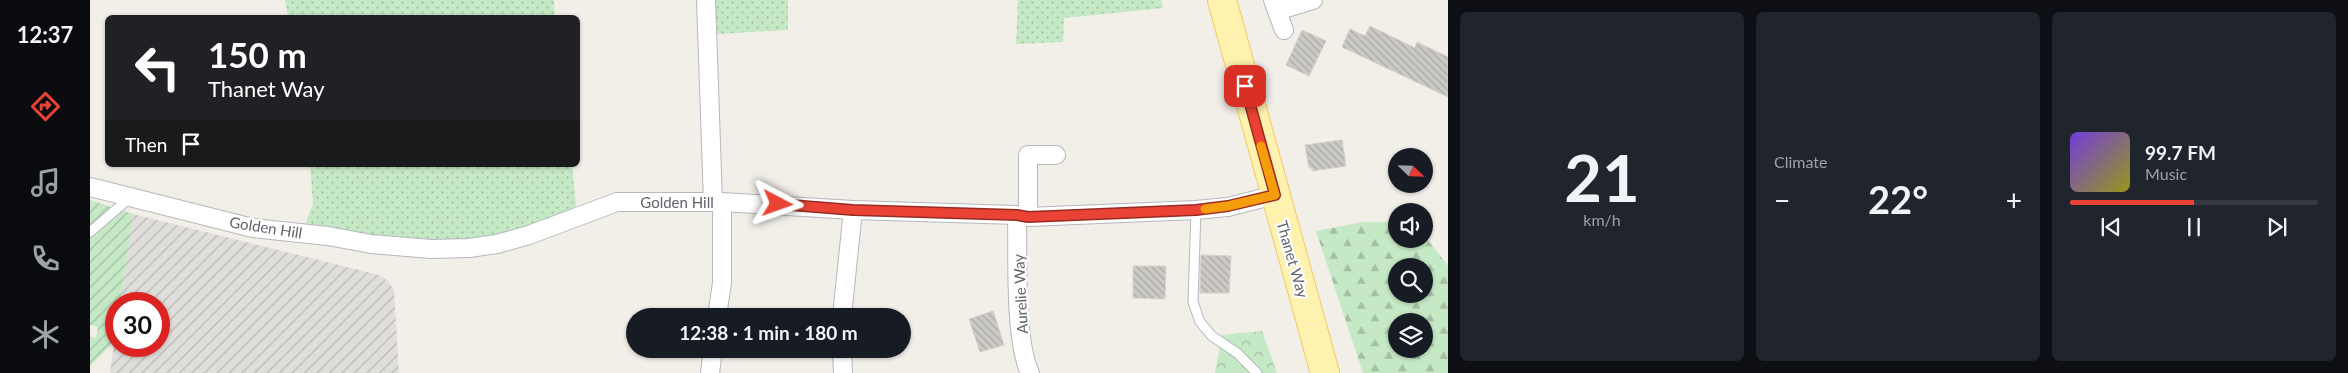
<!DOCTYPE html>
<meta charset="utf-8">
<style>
body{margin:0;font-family:Lato,sans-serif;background:#20242c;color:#f1f3f6;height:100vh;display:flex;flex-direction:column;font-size:19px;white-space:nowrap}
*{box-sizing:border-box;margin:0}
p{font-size:16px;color:#9ea1a6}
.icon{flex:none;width:28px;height:28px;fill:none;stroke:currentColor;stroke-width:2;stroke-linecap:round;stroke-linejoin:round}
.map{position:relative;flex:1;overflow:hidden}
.panel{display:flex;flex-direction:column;gap:12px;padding:12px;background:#0d0f14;width:900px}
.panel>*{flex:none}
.hud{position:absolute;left:15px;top:15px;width:475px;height:152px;border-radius:8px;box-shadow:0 1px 4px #0004;background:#202124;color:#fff;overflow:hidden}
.needle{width:32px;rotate:113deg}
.fabs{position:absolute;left:1298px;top:148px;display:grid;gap:10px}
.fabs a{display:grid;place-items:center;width:45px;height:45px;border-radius:50%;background:#171b24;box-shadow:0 1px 4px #0004;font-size:25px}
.speed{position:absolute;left:15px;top:292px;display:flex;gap:10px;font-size:25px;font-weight:700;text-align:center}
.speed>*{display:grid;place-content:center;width:65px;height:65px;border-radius:50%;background:#171b24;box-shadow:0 1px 4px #0004;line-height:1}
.speed .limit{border:8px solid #d22;background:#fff;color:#111}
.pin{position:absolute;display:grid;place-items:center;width:42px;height:42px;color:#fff;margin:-21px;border-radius:10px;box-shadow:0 2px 8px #0006}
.me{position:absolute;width:55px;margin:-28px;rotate:94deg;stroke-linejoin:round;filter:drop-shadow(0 0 4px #0008)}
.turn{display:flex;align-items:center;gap:18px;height:105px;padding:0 20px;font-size:22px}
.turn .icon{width:65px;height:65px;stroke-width:2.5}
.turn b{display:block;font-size:35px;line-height:42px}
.then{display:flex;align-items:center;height:48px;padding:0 20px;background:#0003;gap:10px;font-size:19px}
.big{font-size:38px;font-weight:700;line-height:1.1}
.panel .tile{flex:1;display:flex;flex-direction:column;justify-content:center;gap:8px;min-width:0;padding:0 18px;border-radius:8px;background:#20242c}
.panel .dial{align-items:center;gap:0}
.dial b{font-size:65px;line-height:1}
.song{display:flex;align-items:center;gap:15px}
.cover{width:60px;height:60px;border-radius:8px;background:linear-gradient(135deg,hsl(260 70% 55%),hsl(60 70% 35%))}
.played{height:5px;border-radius:2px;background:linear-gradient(90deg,#ea4335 50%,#363941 50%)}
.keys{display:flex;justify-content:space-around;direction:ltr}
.heat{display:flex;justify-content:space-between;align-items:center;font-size:28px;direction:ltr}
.panel .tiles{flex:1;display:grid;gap:12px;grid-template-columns:repeat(3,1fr)}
.trip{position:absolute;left:536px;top:308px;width:285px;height:50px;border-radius:25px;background:#171b24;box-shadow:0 1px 4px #0004;font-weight:700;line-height:50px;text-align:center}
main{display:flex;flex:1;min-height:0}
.dock{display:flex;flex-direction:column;width:90px;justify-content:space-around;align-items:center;background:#090b0e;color:#9ea1a6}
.dock .icon{width:35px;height:35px}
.dock .on{color:#ea4335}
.dock b{font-size:22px;color:#f1f3f6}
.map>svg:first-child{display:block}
</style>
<main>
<nav class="dock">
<b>12:37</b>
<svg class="icon on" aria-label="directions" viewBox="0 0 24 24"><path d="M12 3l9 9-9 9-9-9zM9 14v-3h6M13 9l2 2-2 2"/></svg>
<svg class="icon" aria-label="music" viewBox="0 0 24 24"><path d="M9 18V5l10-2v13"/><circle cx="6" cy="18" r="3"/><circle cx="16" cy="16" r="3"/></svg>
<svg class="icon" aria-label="phone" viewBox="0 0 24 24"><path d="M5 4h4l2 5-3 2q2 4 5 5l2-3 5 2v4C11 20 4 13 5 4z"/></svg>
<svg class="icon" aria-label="climate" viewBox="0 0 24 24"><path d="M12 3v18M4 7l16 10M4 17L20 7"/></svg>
</nav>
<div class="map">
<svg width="1358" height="373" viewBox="0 0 1358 373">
<defs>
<pattern id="industrial-furrows" width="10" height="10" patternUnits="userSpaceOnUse" patternTransform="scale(1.25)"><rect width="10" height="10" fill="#e0deda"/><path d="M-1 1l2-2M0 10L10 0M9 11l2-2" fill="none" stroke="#b9b8b5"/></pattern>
<pattern id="grass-dots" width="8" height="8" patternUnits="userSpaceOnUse" patternTransform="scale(1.25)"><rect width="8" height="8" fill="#c5e8c5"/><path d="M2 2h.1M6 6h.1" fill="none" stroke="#a3c0a4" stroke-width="1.8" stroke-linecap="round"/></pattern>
<pattern id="forest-firs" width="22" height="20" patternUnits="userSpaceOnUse" patternTransform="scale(1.25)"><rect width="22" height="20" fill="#c5e8c5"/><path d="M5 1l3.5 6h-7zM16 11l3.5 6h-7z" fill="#a3c0a4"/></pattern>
<pattern id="park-crowns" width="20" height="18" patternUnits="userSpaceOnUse" patternTransform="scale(1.25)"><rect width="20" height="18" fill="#c5e8c5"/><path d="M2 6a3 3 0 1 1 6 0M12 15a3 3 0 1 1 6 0" fill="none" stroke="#a3c0a4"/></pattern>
<pattern id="garden-furrows" width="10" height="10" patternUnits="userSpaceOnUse" patternTransform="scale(1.25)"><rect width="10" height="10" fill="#c5e8c5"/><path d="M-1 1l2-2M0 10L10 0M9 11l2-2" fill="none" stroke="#a3c0a4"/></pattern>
<pattern id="building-back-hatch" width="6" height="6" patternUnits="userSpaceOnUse" patternTransform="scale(1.25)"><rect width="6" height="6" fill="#cccac5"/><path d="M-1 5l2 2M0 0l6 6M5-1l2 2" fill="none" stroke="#a9a8a4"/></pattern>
</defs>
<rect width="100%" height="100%" fill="#f1efe8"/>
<polygon fill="url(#industrial-furrows)" points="43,214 289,275 298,281 304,290 309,373 20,373 26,330 26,346 69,346 69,304 30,304"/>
<g fill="url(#grass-dots)">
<polygon points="195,0 464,0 465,17 198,17"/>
<polygon points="624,0 698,0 698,30 627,34"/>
<polygon points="928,0 1071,0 1073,8 974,18 973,42 926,44"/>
<path d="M 220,165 L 482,165 L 486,206 C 431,237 395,242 333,242 C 320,241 306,243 295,241 C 268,235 243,226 216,223 L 223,204 Z"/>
</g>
<path fill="url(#forest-firs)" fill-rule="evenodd" d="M 1273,222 L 1306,222 L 1306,239 L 1334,239 L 1334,235 L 1358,266 L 1358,373 L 1273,373 L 1226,231 ZM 1306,266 L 1334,266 L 1334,294 L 1306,294 ZM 1306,321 L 1334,321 L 1334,349 L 1306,349 Z"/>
<polygon fill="url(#park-crowns)" points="1172,331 1187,373 1125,373 1132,335"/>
<polygon fill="url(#garden-furrows)" points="0,200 43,214 30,304 26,304 25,341 0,366 0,337 6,338 8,327 0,325"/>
<g fill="url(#building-back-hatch)" stroke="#d6d1c6">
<polygon points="1280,26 1325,48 1327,42 1358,57 1358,97 1252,47 1260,29 1275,36"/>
<polygon points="1212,30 1236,41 1219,76 1196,65"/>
<polygon points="1252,140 1256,166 1222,171 1222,168 1219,168 1215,145"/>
<polygon points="1111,255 1141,256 1139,293 1110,293"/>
<polygon points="1043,266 1076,266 1075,299 1043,298"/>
<polygon points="903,311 914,345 890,352 879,319"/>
</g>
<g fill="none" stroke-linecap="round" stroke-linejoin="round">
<defs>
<g id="service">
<polyline points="1106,210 1103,302 1110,322 1122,336 1147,353 1167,373"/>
<polyline points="0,232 42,196"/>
</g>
<g id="minor">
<polyline points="616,0 623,202"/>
<polyline points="1183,0 1194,30"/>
<polyline points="1187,11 1223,0"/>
<polyline points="0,187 163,228 238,236 281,244 341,249 379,248 407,244 439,235 527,202 632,202 763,210 927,215 938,217 1106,210 1138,207 1185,195"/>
<path d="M 927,215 C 928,255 924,339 940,373"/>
<polyline points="938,217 938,155 966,155"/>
<polyline points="627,316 632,283 632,202"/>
<polyline points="752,316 763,210"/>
<polyline points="752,349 753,373"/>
<polyline points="620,373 623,349"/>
</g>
<polyline id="primary" points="1132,0 1235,373"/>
</defs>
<use href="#service" stroke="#b5b8bc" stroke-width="11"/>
<use href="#minor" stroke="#b5b8bc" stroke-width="20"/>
<use href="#primary" stroke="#f2c960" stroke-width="30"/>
<use href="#service" stroke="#fff" stroke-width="9"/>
<use href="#minor" stroke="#fff" stroke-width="18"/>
<use href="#primary" stroke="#fff2af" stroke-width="28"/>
</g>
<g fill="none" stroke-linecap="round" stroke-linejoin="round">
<defs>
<polyline id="route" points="688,204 763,210 927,215 938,217 1106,210 1138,206 1185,195 1155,86"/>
</defs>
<use href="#route" stroke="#982c22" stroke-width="12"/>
<use href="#route" stroke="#ea4335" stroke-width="9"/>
<polyline stroke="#f59e0b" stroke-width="9" points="1115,209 1138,206 1185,195 1171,146"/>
</g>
<g text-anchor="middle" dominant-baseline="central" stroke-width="4.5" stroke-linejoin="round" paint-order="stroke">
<g font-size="15" fill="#5f6368" stroke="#fff">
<text x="587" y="202">Golden Hill</text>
<text transform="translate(176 227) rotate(9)">Golden Hill</text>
<text transform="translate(1203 259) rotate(74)">Thanet Way</text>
<text transform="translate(930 294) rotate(-93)">Aurelie Way</text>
</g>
</g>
</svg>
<div class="fabs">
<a><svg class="needle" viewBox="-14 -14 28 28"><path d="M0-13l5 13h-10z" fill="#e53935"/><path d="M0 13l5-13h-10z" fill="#9ea1a6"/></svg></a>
<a><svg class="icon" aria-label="sound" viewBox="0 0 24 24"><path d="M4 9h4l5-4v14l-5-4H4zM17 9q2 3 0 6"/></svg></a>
<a><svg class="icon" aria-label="search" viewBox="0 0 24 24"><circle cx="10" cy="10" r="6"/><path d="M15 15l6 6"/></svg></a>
<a><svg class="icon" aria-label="layers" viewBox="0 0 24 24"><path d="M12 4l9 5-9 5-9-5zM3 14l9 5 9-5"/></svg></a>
</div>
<div class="speed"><div class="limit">30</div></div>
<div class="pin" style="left:1155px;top:86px;background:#d93025"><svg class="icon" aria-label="arrive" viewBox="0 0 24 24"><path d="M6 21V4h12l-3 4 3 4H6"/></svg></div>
<svg class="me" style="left:688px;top:204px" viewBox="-20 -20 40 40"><path d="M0-17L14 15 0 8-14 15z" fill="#ea4335" stroke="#fff" stroke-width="4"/></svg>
<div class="trip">12:38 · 1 min · 180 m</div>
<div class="hud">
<div class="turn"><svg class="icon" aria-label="left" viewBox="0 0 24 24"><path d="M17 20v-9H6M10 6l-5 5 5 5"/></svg><div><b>150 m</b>Thanet Way</div></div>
<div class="then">Then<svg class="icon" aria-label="arrive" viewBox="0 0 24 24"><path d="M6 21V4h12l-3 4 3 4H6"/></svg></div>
</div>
</div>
<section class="panel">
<div class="tiles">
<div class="tile dial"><b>21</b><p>km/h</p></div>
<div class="tile"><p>Climate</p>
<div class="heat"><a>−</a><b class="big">22°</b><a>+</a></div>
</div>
<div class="tile">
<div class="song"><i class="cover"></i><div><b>99.7 FM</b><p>Music</p></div></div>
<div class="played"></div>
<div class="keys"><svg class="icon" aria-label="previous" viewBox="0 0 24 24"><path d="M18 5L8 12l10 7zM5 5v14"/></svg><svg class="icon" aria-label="pause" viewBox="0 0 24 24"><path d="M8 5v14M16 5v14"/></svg><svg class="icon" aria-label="next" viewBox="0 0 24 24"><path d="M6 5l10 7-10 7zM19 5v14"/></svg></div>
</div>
</div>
</section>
</main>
